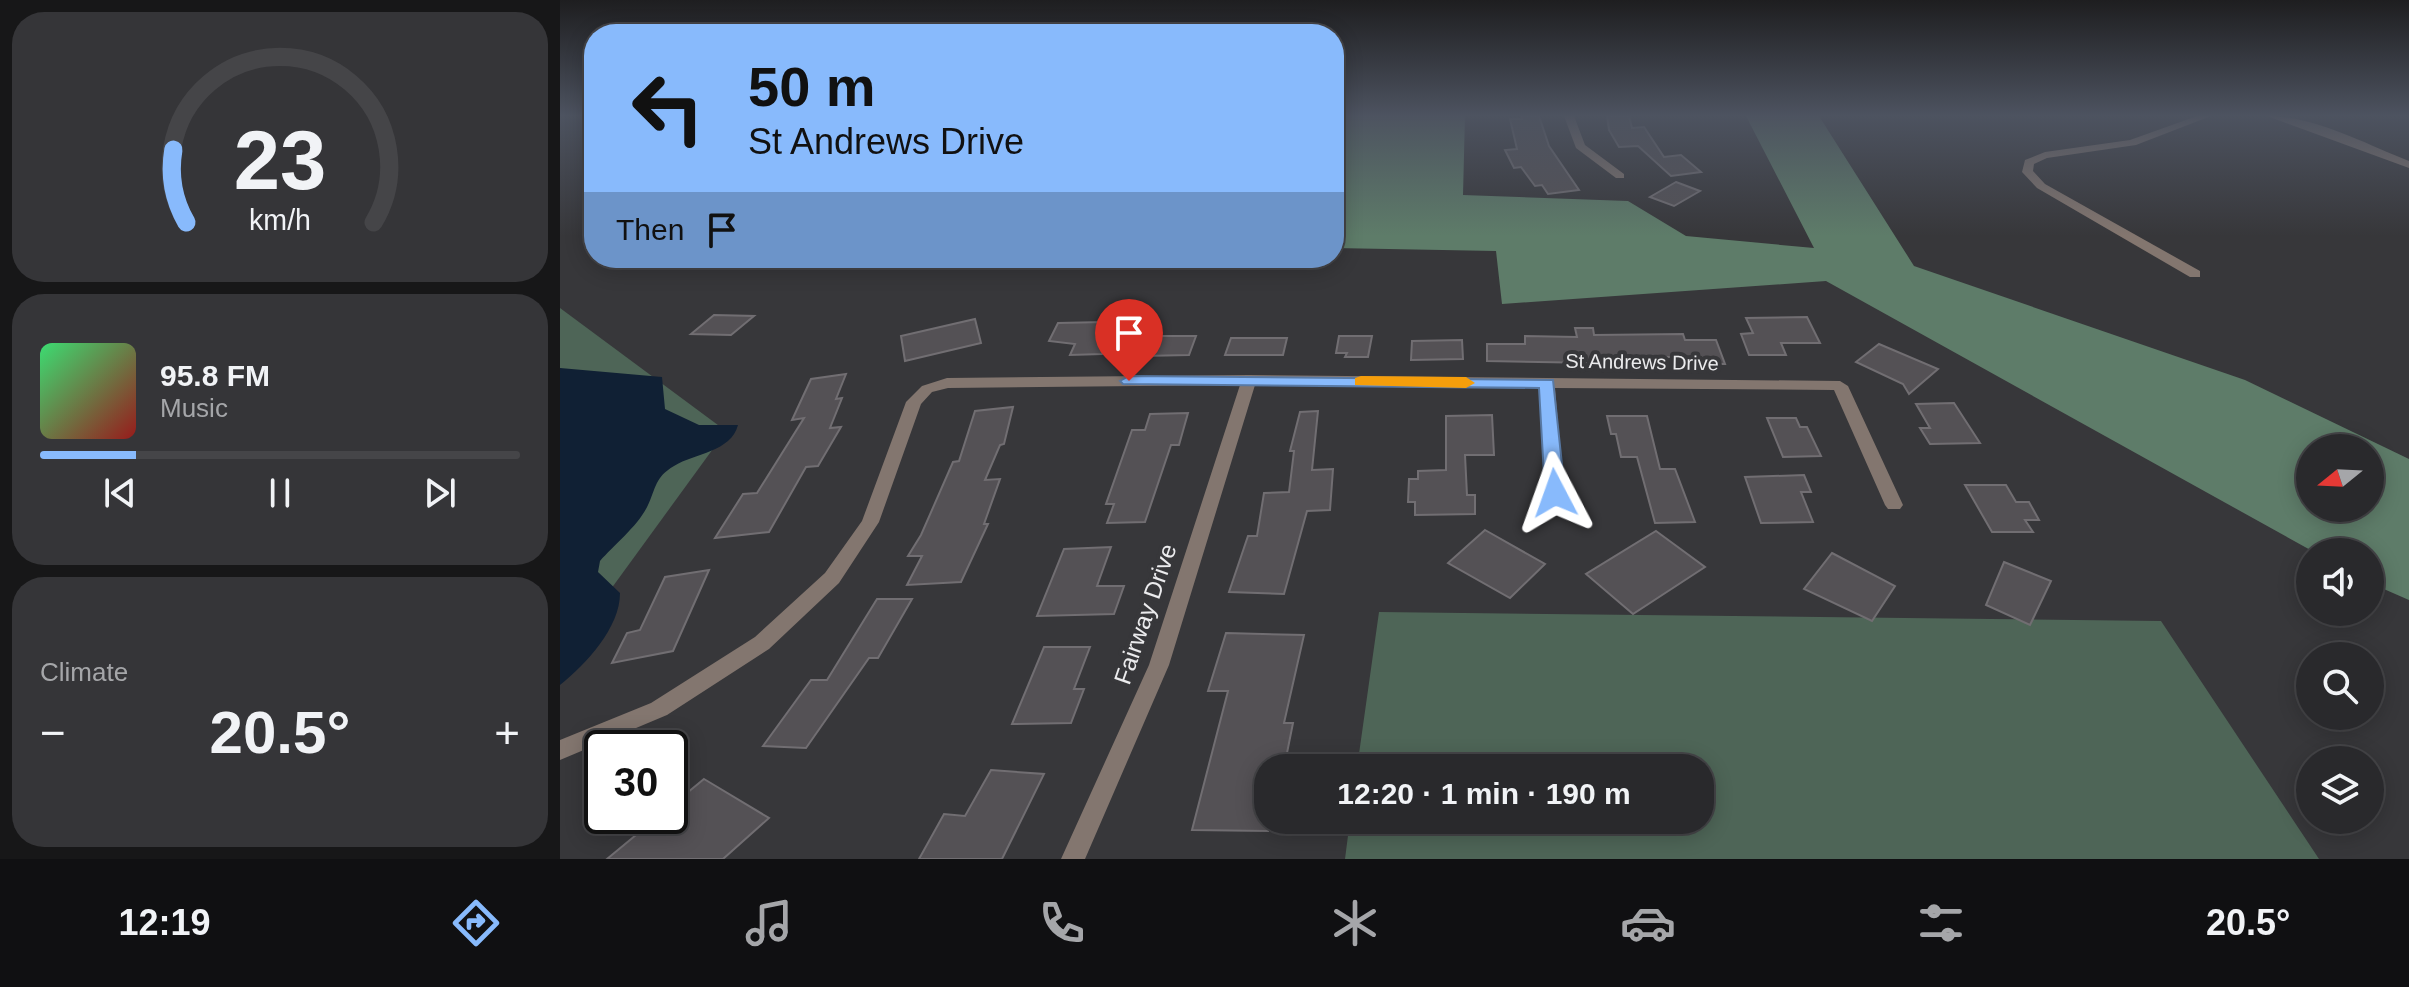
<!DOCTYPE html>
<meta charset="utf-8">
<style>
body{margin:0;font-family:Arial,sans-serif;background:#353538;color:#f1f3f6;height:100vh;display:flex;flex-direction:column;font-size:30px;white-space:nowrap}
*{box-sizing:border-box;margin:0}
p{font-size:26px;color:#a5a6a9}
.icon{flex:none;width:44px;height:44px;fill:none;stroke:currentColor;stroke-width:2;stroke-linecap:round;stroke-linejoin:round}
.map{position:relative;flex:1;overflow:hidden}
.sheet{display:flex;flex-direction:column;gap:12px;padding:12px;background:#171718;width:560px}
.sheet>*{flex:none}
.banner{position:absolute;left:24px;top:24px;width:760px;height:244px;border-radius:32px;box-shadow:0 4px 20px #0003,0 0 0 2px #454548;background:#88bafc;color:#111;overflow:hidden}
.needle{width:52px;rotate:252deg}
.buttons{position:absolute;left:1736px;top:434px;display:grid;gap:16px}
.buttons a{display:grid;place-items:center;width:88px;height:88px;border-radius:50%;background:#29292c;box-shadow:0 4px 20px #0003,0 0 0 2px #454548;font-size:40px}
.speed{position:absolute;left:24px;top:730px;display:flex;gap:16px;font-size:40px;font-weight:700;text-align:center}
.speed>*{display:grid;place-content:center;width:104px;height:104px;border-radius:50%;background:#29292c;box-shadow:0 4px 20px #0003,0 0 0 2px #454548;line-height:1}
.speed .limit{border:4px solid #111;border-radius:12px;background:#fff;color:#111}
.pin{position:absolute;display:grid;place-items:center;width:68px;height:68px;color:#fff;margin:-82px -34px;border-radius:50% 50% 50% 0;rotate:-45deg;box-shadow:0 0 8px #0007}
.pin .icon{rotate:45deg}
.me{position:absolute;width:88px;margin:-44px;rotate:356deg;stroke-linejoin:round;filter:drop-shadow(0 0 6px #0008)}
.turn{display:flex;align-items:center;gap:28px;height:168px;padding:0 32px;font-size:36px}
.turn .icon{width:104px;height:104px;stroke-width:2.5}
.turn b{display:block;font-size:56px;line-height:68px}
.then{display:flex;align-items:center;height:76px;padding:0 32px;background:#0003;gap:16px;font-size:30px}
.big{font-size:60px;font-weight:600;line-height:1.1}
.sheet .card{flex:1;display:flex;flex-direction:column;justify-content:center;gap:12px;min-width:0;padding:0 28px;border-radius:32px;background:#353538}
.sheet .dial{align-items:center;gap:0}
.dial svg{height:208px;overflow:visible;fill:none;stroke:#454548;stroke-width:7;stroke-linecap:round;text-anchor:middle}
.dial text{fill:#f1f3f6;stroke:none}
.song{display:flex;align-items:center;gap:24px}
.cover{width:96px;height:96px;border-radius:12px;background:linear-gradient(135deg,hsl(140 70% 55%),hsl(0 70% 35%))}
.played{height:8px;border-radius:4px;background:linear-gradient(90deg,#88bafc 20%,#454548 20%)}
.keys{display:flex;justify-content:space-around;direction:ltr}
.heat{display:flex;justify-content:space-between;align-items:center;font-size:44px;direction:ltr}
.trip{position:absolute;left:694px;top:754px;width:460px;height:80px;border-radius:32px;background:#29292c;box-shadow:0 4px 20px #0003,0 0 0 2px #454548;font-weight:600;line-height:80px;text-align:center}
.menu{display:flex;height:128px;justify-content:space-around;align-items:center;background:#101012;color:#a5a6a9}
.menu .icon{width:56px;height:56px}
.menu .current{color:#88bafc}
.menu b{font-size:36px;color:#f1f3f6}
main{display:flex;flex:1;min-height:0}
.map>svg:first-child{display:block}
</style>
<main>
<section class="sheet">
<div class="card dial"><svg viewBox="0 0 100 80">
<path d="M14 69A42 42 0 1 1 86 69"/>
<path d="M14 69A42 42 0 0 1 9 41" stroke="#88bafc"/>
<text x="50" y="56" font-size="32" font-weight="700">23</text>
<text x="50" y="72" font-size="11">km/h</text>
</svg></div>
<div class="card">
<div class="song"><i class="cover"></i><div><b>95.8 FM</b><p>Music</p></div></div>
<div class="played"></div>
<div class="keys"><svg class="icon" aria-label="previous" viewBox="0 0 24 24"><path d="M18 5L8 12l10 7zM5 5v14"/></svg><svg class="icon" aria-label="pause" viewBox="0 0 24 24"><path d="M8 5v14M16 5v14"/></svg><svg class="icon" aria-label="next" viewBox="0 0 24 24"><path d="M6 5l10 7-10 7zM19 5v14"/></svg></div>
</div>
<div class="card"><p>Climate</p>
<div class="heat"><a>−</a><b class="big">20.5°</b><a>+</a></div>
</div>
</section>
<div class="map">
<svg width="1849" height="859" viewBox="0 0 1849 859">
<rect width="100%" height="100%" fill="#37373a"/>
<g fill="#4e6557">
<polygon points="0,308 166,431 0,659"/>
<polygon points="819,612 1601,621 1759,859 785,859 790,820 1140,820 1140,768 797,768"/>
</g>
<path fill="#5e7c69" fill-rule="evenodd" d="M 774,116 L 905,116 L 903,195 L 1068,201 L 1126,236 L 1254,248 L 1186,116 L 1259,116 L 1354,266 L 1685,380 L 1849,459 L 1849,600 L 1810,583 L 1810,552 L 1754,552 L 1266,281 L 942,304 L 936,251 L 774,248 ZM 1750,448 L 1810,448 L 1810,508 L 1750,508 Z"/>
<path fill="#102034" d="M 0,368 L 102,377 L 105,409 L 139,425 L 178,425 C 171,452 135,453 114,466 C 95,477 96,488 88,505 C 79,525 54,545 40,561 L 38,572 L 60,593 C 60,628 26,664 0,685 Z"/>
<g fill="#545155" stroke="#716e72" stroke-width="2">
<polygon points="962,116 979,116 989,146 1019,190 988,194 982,185 975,186 961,167 954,168 945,150 957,149 950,119 962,119"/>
<polygon points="1047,116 1069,116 1072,128 1084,127 1104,157 1121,155 1141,172 1111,176 1078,146 1059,147 1049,130"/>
<polygon points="1116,182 1140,191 1114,206 1090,197"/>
<polygon points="154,315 194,316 171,335 131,334"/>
<polygon points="1247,317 1260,343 1221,343 1226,355 1189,355 1181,334 1193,333 1186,318"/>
<polygon points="415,319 421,343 345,361 341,336"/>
<polygon points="544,322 537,337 549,336 542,354 510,355 515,344 489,341 498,323"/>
<polygon points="1015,328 1033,328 1034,335 1123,334 1125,340 1156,340 1165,364 1141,364 1138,358 1112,357 1035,357 1036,363 927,361 927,344 965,344 965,336 1017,337"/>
<polygon points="590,336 636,336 629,355 582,356"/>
<polygon points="779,336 812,336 808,357 785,357 787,353 776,353"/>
<polygon points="671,338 727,338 723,355 665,355"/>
<polygon points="902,340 903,359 851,360 852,341"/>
<polygon points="1319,344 1378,369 1349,394 1343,384 1296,362"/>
<polygon points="286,374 276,399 282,398 270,428 281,427 258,466 246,467 209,532 155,538 183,494 197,493 244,418 232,420 251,379"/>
<polygon points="1394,403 1420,443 1370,444 1360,428 1370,428 1356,404"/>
<polygon points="453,407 444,444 440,445 425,480 440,479 424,524 428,524 401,582 347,585 362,556 348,556 361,535 393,462 399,461 415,411"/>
<polygon points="758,411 752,470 773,469 770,510 747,511 724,594 669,592 688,536 697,536 704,493 729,492 734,451 730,451 740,412"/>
<polygon points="628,413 619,445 611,445 585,522 547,523 554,504 546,504 572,430 585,430 590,414"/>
<polygon points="932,415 934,455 905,455 907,495 915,495 915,514 855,515 855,502 848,502 849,479 858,479 858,471 886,470 886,416"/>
<polygon points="1047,416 1087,416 1100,469 1115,469 1135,522 1095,523 1077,457 1061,457 1056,434 1051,434"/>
<polygon points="1207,418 1236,418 1240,427 1247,427 1261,456 1223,457"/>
<polygon points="1244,475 1251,492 1241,492 1253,522 1201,523 1185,477"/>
<polygon points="1405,485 1446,485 1456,502 1469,502 1479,520 1465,520 1473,532 1432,532"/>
<polygon points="925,530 985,564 950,598 888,563"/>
<polygon points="1096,531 1145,567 1073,614 1026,574"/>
<polygon points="551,547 537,586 564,586 554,614 477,616 504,549"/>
<polygon points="1272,553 1335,586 1312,621 1244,589"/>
<polygon points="1444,562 1491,581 1470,625 1426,605"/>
<polygon points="149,570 113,651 52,663 67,633 80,630 105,577"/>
<polygon points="317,599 352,599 318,658 309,658 246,748 203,746 251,680 267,680"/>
<polygon points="666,633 744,635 724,723 733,723 724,768 708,768 708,831 632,830 668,691 648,691"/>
<polygon points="484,647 530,647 514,689 524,689 511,723 452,724"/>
<polygon points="431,770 484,774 442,859 359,859 384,814 405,816"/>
<polygon points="144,779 209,818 163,859 47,859 99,816 110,816 110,807"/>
</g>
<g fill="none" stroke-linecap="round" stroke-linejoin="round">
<g fill="#83766f" fill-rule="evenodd">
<polygon points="1004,116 1014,116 1025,145 1064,174 1064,178 1056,178 1016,148"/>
<polygon points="1637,116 1651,116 1576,145 1487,158 1474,164 1473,171 1485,184 1640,271 1640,277 1630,277 1477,188 1462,172 1465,160 1485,152 1570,140"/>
<path d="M 1707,116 C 1755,116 1805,144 1849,161 L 1849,168 Z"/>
<polygon points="689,375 1280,381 1288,386 1343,505 1340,509 1328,509 1325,505 1274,390 995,388 1004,493 995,499 986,493 980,387 695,385 609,665 525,859 501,859 589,665 680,385 388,388 372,392 361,404 319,522 279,583 209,649 107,715 0,760 0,740 91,703 195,637 265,573 302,521 346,402 362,386 387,378"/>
</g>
</g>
<linearGradient id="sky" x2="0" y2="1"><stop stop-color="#1e1e20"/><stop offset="0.49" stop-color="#4d5360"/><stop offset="1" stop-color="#4d5360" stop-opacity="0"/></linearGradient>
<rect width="1849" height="236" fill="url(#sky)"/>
<polygon fill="#88bafc" stroke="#5879a4" stroke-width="2" points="569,376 993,380 1005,493 995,500 985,493 979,388 563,384 560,381"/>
<polygon fill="#f59e0b" points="801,376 906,377 915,383 906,388 795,385 795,378"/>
<g text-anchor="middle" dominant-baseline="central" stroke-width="8" stroke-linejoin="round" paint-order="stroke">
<g font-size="20" fill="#ebebed" stroke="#37373a">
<text transform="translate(1082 362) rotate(1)">St Andrews Drive</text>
</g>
<g font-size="24" fill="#ebebed" stroke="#37373a">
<text transform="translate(585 614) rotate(-71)">Fairway Drive</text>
</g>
</g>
</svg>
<div class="buttons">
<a><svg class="needle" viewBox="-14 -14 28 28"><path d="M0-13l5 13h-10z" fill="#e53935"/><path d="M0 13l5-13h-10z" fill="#a5a6a9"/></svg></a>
<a><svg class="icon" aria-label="sound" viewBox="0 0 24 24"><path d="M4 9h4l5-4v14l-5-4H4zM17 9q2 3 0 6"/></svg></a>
<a><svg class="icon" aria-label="search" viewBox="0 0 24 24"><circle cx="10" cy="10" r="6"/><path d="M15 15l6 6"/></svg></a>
<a><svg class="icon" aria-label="layers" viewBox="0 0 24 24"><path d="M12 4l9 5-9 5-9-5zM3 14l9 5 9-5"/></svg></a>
</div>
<div class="speed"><div class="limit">30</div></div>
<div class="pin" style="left:569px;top:381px;background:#d93025"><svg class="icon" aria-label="arrive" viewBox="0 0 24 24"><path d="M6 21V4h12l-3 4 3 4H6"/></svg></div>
<svg class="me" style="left:995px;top:493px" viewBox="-20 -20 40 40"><path d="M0-17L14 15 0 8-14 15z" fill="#88bafc" stroke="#fff" stroke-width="4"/></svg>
<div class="trip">12:20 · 1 min · 190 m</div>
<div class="banner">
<div class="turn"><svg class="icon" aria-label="left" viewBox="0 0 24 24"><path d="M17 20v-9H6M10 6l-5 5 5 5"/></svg><div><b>50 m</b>St Andrews Drive</div></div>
<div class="then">Then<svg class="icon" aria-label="arrive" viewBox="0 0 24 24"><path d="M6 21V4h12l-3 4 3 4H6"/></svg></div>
</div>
</div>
</main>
<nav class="menu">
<b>12:19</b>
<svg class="icon current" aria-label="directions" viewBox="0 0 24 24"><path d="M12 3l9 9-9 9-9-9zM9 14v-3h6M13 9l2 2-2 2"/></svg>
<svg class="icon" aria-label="music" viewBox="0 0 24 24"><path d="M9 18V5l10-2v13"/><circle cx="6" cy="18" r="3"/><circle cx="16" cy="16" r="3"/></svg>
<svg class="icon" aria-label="phone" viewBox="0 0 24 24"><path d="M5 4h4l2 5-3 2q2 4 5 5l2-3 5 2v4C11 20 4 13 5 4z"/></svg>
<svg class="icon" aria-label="climate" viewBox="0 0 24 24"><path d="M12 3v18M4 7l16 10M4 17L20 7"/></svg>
<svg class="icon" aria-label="car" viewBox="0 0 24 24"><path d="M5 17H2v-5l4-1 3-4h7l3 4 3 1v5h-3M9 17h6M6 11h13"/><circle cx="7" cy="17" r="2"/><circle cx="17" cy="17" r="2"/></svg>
<svg class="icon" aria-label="filters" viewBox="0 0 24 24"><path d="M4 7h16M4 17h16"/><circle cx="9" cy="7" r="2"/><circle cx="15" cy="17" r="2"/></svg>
<b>20.5°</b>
</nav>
